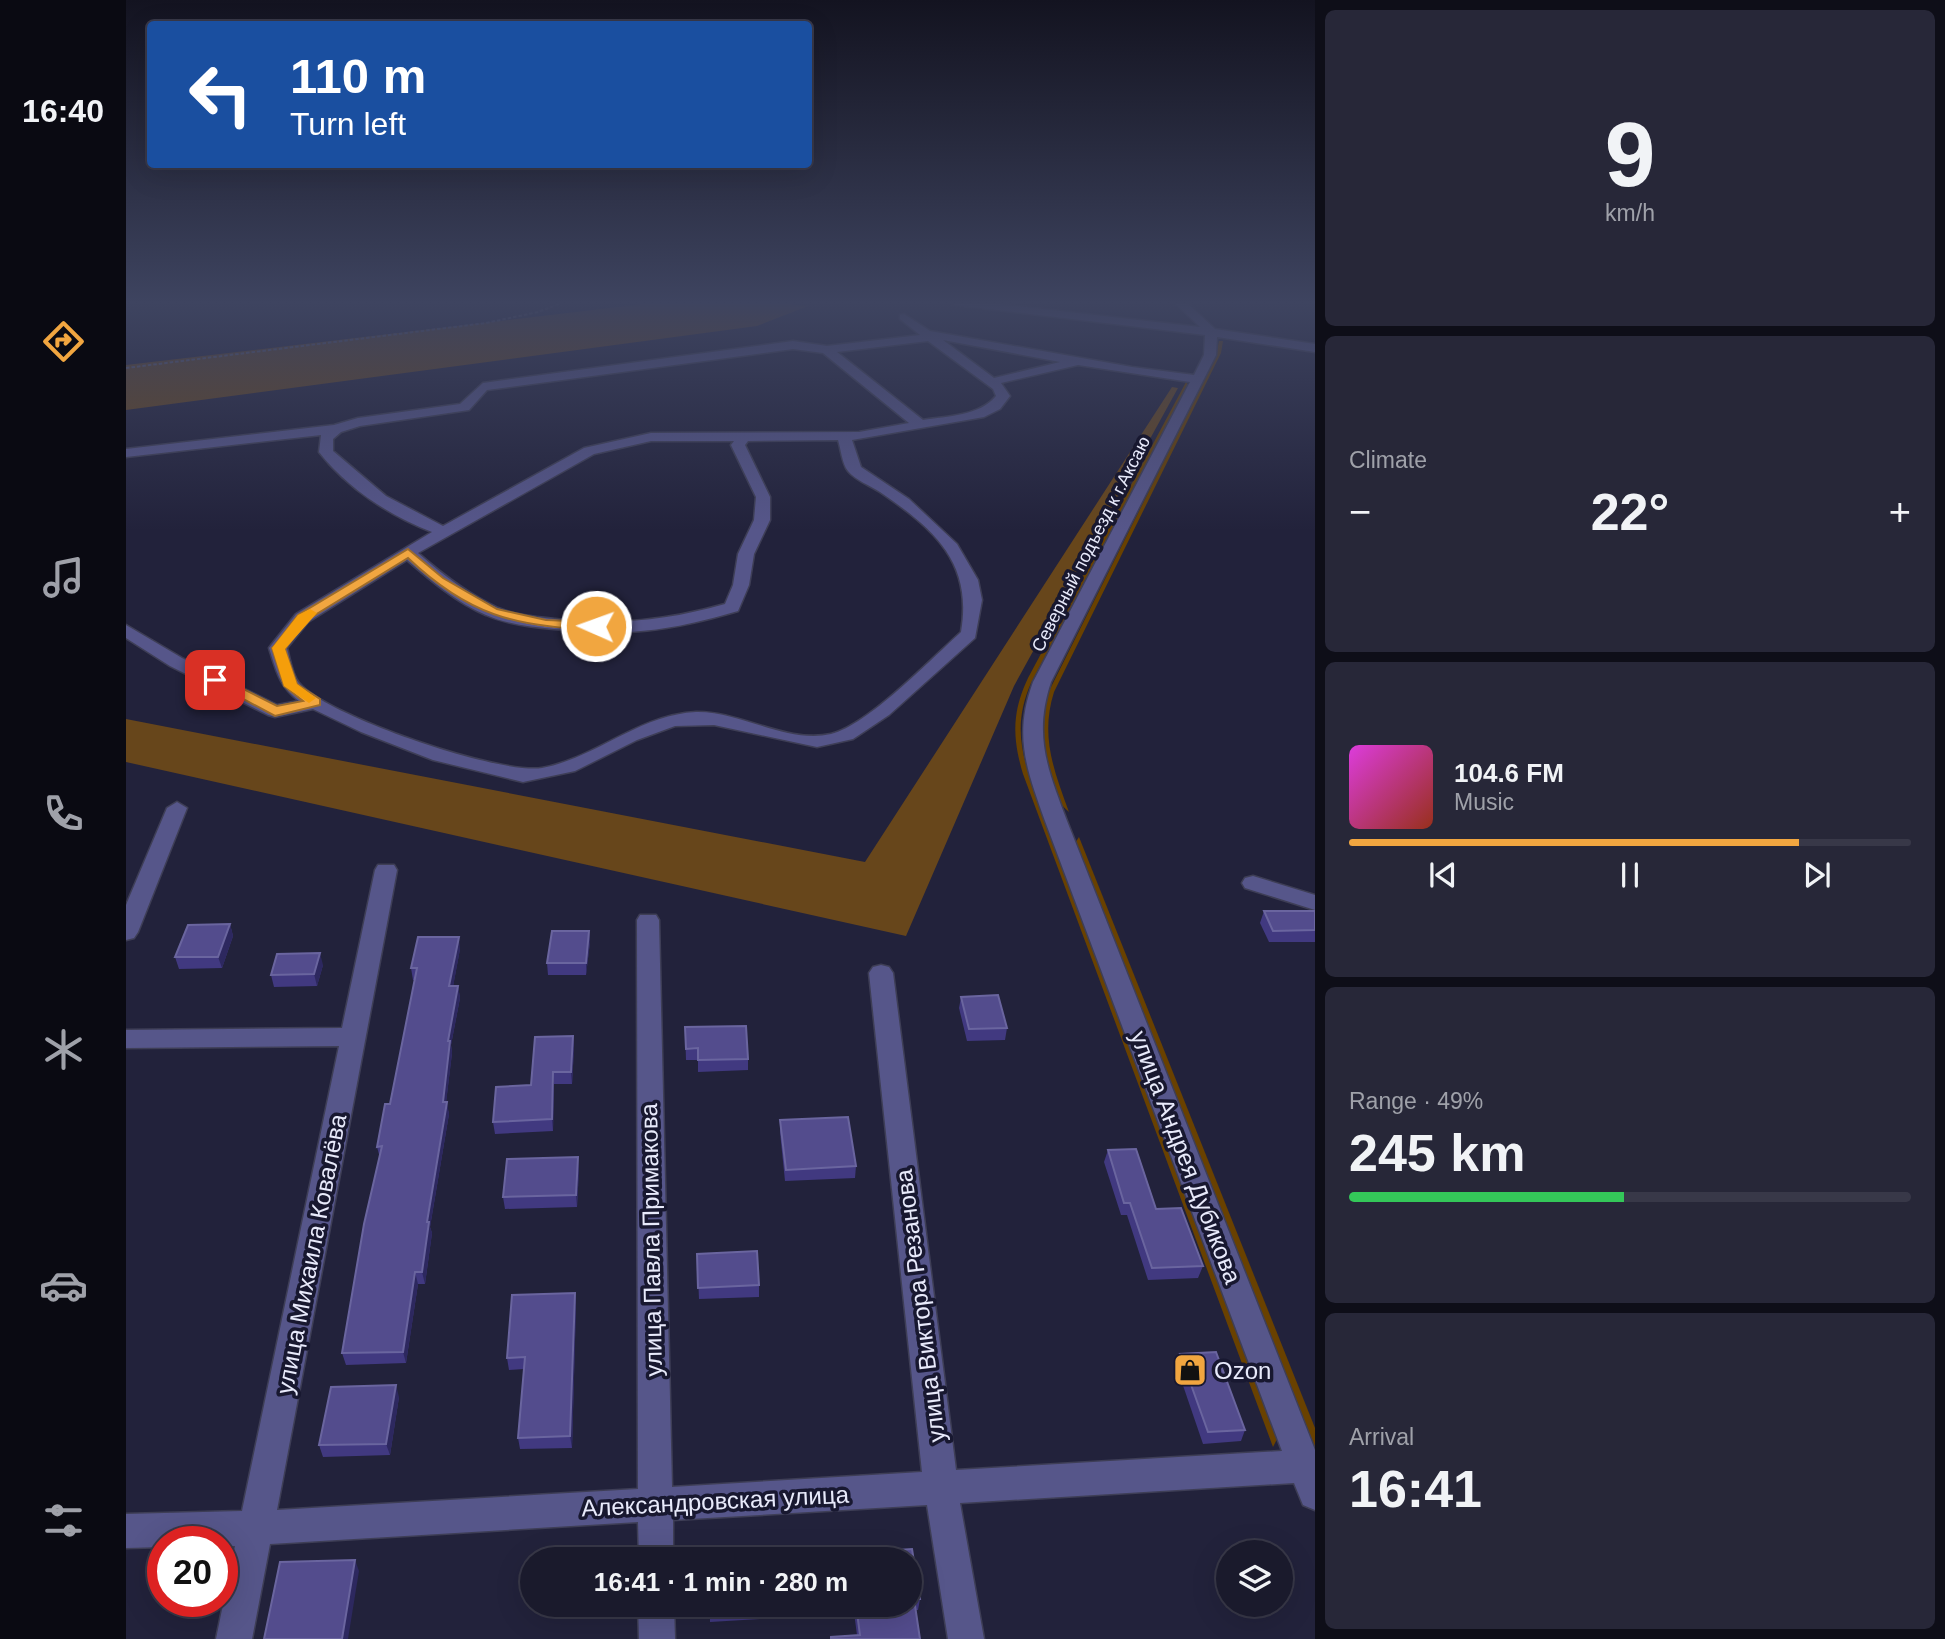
<!DOCTYPE html>
<meta charset="utf-8">
<style>
body{margin:0;font-family:Helvetica,sans-serif;background:#272738;color:#f1f3f6;height:100vh;display:flex;flex-direction:column;font-size:26px;white-space:nowrap}
*{box-sizing:border-box;margin:0}
p{font-size:23px;color:#9fa1a9}
.icon{flex:none;width:38px;height:38px;fill:none;stroke:currentColor;stroke-width:2;stroke-linecap:round;stroke-linejoin:round}
.map{position:relative;flex:1;overflow:hidden}
.side{display:flex;flex-direction:column;gap:10px;padding:10px;background:#0e0e18;width:630px}
.side>*{flex:none}
.hud{position:absolute;left:21px;top:21px;width:665px;height:147px;border-radius:7px;box-shadow:0 7px 28px #0002,0 0 0 2px #383848;background:#1a4fa0;color:#fff;overflow:hidden}
.tools{position:absolute;left:1090px;top:1540px;display:grid;gap:14px}
.tools a{display:grid;place-items:center;width:77px;height:77px;border-radius:50%;background:#1a1a2c;box-shadow:0 7px 28px #0002,0 0 0 2px #383848;font-size:35px}
.speed{position:absolute;left:21px;top:1526px;display:flex;gap:14px;font-size:35px;font-weight:700;text-align:center}
.speed>*{display:grid;place-content:center;width:91px;height:91px;border-radius:50%;background:#1a1a2c;box-shadow:0 7px 28px #0002,0 0 0 2px #383848;line-height:1}
.speed .limit{border:10px solid #d22;background:#fff;color:#111}
.pin{position:absolute;display:grid;place-items:center;width:60px;height:60px;color:#fff;margin:-30px;border-radius:14px;box-shadow:0 4px 10px #0006}
.me{position:absolute;width:77px;margin:-38px;rotate:272deg;stroke-linejoin:round;filter:drop-shadow(0 0 5px #0008)}
.turn{display:flex;align-items:center;gap:24px;height:147px;padding:0 28px;font-size:32px}
.turn .icon{width:91px;height:91px;stroke-width:2.5}
.turn b{display:block;font-size:49px;line-height:60px}
.big{font-size:52px;font-weight:700;line-height:1.1}
.side .card{flex:1;display:flex;flex-direction:column;justify-content:center;gap:10px;min-width:0;padding:0 24px;border-radius:10px;background:#272738}
.side .dial{align-items:center;gap:0}
.dial b{font-size:91px;line-height:1}
.song{display:flex;align-items:center;gap:21px}
.cover{width:84px;height:84px;border-radius:10px;background:linear-gradient(135deg,hsl(300 70% 55%),hsl(10 70% 35%))}
.played{height:7px;border-radius:4px;background:linear-gradient(90deg,#f1a640 80%,#383848 80%)}
.keys{display:flex;justify-content:space-around;direction:ltr}
.heat{display:flex;justify-content:space-between;align-items:center;font-size:38px;direction:ltr}
.charge{height:10px;border-radius:5px;background:linear-gradient(90deg,#34c759 49%,#383848 0)}
.trip{position:absolute;left:394px;top:1547px;width:402px;height:70px;border-radius:35px;background:#1a1a2c;box-shadow:0 7px 28px #0002,0 0 0 2px #383848;font-weight:700;line-height:70px;text-align:center}
main{display:flex;flex:1;min-height:0}
.dock{display:flex;flex-direction:column;width:126px;justify-content:space-around;align-items:center;background:#0a0a12;color:#9fa1a9}
.dock .icon{width:49px;height:49px}
.dock .active{color:#f1a640}
.dock b{font-size:32px;color:#f1f3f6}
.map>svg:first-child{display:block}
</style>
<main>
<nav class="dock">
<b>16:40</b>
<svg class="icon active" aria-label="directions" viewBox="0 0 24 24"><path d="M12 3l9 9-9 9-9-9zM9 14v-3h6M13 9l2 2-2 2"/></svg>
<svg class="icon" aria-label="music" viewBox="0 0 24 24"><path d="M9 18V5l10-2v13"/><circle cx="6" cy="18" r="3"/><circle cx="16" cy="16" r="3"/></svg>
<svg class="icon" aria-label="phone" viewBox="0 0 24 24"><path d="M5 4h4l2 5-3 2q2 4 5 5l2-3 5 2v4C11 20 4 13 5 4z"/></svg>
<svg class="icon" aria-label="climate" viewBox="0 0 24 24"><path d="M12 3v18M4 7l16 10M4 17L20 7"/></svg>
<svg class="icon" aria-label="car" viewBox="0 0 24 24"><path d="M5 17H2v-5l4-1 3-4h7l3 4 3 1v5h-3M9 17h6M6 11h13"/><circle cx="7" cy="17" r="2"/><circle cx="17" cy="17" r="2"/></svg>
<svg class="icon" aria-label="filters" viewBox="0 0 24 24"><path d="M4 7h16M4 17h16"/><circle cx="9" cy="7" r="2"/><circle cx="15" cy="17" r="2"/></svg>
</nav>
<div class="map">
<svg width="1189" height="1639" viewBox="0 0 1189 1639">
<rect width="100%" height="100%" fill="#22223b"/>
<g fill="#694100">
<path d="M 1093,341 L 1097,341 L 1095,353 L 928,692 C 914,736 928,771 943,812 C 914,789 915,732 919,699 L 1089,359 Z"/>
<path d="M 1060,382 L 1062,385 L 905,683 C 892,713 892,737 901,768 L 1150,1428 L 1151,1439 L 1147,1447 L 897,774 C 886,737 886,712 902,678 Z"/>
<polygon points="953,837 1189,1428 1189,1453 949,843"/>
</g>
<g fill="#67461b">
<polygon points="534,302 641,302 682,306 631,326 0,410 0,365"/>
<polygon points="1046,387 1052,388 888,686 780,936 0,762 0,719 739,862"/>
</g>
<g fill="none" stroke-linecap="round" stroke-linejoin="round">
<defs>
<g id="minor">
<path d="M 825,302 L 855,302 L 1074,327 L 1048,302 L 1060,302 L 1089,329 L 1189,344 L 1189,352 L 1091,337 L 1090,355 L 925,682 C 907,736 922,770 941,821 L 1189,1450 L 1189,1510 L 1177,1505 L 1168,1483 L 834,1503 L 858,1639 L 822,1639 L 801,1505 L 547,1520 L 547,1559 L 513,1559 L 512,1522 L 144,1544 L 126,1639 L 90,1639 L 109,1546 L 96,1546 L 96,1542 L 37,1542 L 37,1547 L 0,1548 L 0,1514 L 116,1511 L 213,1046 L 0,1048 L 0,1030 L 216,1028 L 249,870 L 252,865 L 268,865 L 271,870 L 151,1510 L 512,1489 L 511,920 L 514,915 L 530,915 L 533,920 L 546,1487 L 796,1472 L 743,973 L 747,967 L 755,965 L 763,967 L 767,973 L 830,1470 L 1156,1451 L 919,821 C 901,770 887,736 907,682 L 1064,382 L 952,365 L 875,383 L 884,396 L 874,409 L 858,417 L 726,440 L 735,467 L 783,499 L 831,544 L 852,580 L 856,600 L 849,638 L 763,715 L 727,739 L 691,747 L 588,725 L 549,726 L 511,740 L 449,771 L 397,782 L 307,760 L 235,732 L 187,709 L 149,717 L 142,715 L 44,666 L 0,638 L 0,625 L 56,658 L 151,705 L 173,701 C 153,686 150,670 143,648 L 146,644 L 170,614 L 306,532 C 264,516 221,488 193,452 L 195,435 L 0,457 L 0,449 L 208,425 L 232,418 L 334,404 L 357,383 L 667,341 L 701,346 L 794,335 L 774,319 L 774,315 L 778,314 L 804,331 L 1006,367 L 1068,375 L 1078,355 L 1079,335 L 830,305 ZM 817,340 L 934,362 L 868,378 ZM 802,341 L 867,389 L 870,396 C 854,416 821,416 797,420 L 711,352 ZM 667,349 L 697,353 L 783,423 L 733,432 L 525,433 L 458,448 L 317,526 L 260,496 L 207,451 L 207,439 L 215,432 L 234,426 L 343,410 L 361,390 ZM 712,440 C 715,449 716,464 722,471 C 729,480 745,486 754,492 C 808,529 847,562 835,632 C 805,659 742,725 705,734 C 661,744 614,711 570,712 C 512,715 470,758 416,768 C 374,775 200,716 173,683 C 166,675 164,659 161,648 L 182,622 L 281,560 C 304,580 331,603 360,615 C 380,624 405,627 428,629 C 499,637 544,631 612,611 L 623,585 L 628,554 L 644,520 L 644,497 L 619,445 L 622,441 ZM 525,441 L 608,441 L 605,445 L 630,497 L 628,520 L 612,554 L 607,585 L 599,604 C 539,621 492,625 429,619 C 410,617 389,615 372,608 C 343,595 316,574 292,553 L 468,454 Z"/>
<polygon points="51,802 61,808 12,932 8,938 0,940 0,905 41,808"/>
<polygon points="1127,876 1189,895 1189,910 1119,888 1116,883 1119,878"/>
<polygon points="512,1605 548,1605 549,1639 513,1639"/>
</g>
</defs>
<use href="#minor" stroke="#3e3e56" stroke-width="3"/>
<polyline stroke="#606077" stroke-width="2" stroke-dasharray="3.5 2" stroke-linecap="butt" points="0,368 360,323 412,312 438,302"/>
<use href="#minor" fill="#56568a" fill-rule="evenodd"/>
</g>
<g fill="#413980">
<polygon points="1138,911 1189,911 1189,942 1143,942 1134,923"/>
<polygon points="104,924 107,936 96,968 53,969 49,957"/>
<polygon points="463,931 464,942 460,975 422,975 421,963"/>
<polygon points="334,949 327,986 332,986 334,998 325,1045 326,1053 320,1102 323,1114 304,1227 306,1233 299,1284 292,1284 280,1363 220,1365 216,1353 254,1158 251,1147 264,1104 289,980 287,980 285,968"/>
<polygon points="197,965 191,986 148,987 145,975"/>
<polygon points="835,997 881,1028 879,1040 841,1041 833,1008"/>
<polygon points="559,1027 622,1059 622,1070 572,1072 572,1060 560,1060"/>
<polygon points="447,1036 448,1048 446,1084 428,1084 427,1131 369,1134 367,1122 405,1085"/>
<polygon points="654,1120 730,1166 729,1178 659,1181 654,1132"/>
<polygon points="982,1150 1077,1266 1072,1278 1022,1280 1001,1215 995,1215 978,1162"/>
<polygon points="453,1169 451,1207 379,1209 377,1197"/>
<polygon points="571,1254 633,1285 633,1297 573,1299"/>
<polygon points="449,1293 450,1305 446,1448 394,1449 392,1438 398,1369 383,1370 381,1358"/>
<polygon points="1054,1354 1119,1430 1115,1441 1077,1444 1050,1365"/>
<polygon points="273,1397 264,1455 197,1457 193,1445"/>
<polygon points="786,1549 794,1599 792,1610 790,1610 794,1639 704,1639 705,1637 731,1635 727,1605 784,1605 784,1559 722,1559 723,1553"/>
<polygon points="584,1605 650,1605 650,1618 584,1622"/>
</g>
<g fill="#2d285f">
<polygon points="104,924 107,936 96,968 92,957"/>
<polygon points="463,931 464,942 460,975 460,963"/>
<polygon points="333,937 334,949 325,998 323,986"/>
<polygon points="194,953 197,965 191,986 188,974"/>
<polygon points="332,986 334,998 325,1045 326,1053 319,1112 321,1102 323,1114 304,1227 306,1233 299,1284 296,1272 301,1222 317,1102 322,1041"/>
<polygon points="447,1036 448,1048 446,1084 445,1072"/>
<polygon points="427,1072 428,1084 427,1131 426,1119"/>
<polygon points="452,1157 453,1169 451,1207 450,1195"/>
<polygon points="289,1272 292,1284 280,1363 277,1352"/>
<polygon points="449,1293 450,1305 446,1448 444,1436"/>
<polygon points="270,1385 273,1397 264,1455 260,1444"/>
<polygon points="229,1560 233,1571 222,1639 216,1639"/>
</g>
<g fill="#534c8d" stroke="#6a659f" stroke-width="2">
<polygon points="1138,911 1189,911 1189,930 1147,931"/>
<polygon points="104,924 92,957 49,957 62,925"/>
<polygon points="426,931 463,931 460,963 421,963"/>
<polygon points="292,937 333,937 323,986 332,986 322,1041 324,1041 317,1102 321,1102 301,1222 303,1222 296,1272 289,1272 277,1352 216,1353 238,1224 256,1146 251,1147 259,1104 264,1104 291,968 285,968"/>
<polygon points="194,953 188,974 145,975 151,954"/>
<polygon points="872,995 881,1028 843,1029 835,997"/>
<polygon points="620,1026 622,1059 572,1060 572,1048 560,1049 559,1027"/>
<polygon points="447,1036 445,1072 427,1072 426,1119 367,1122 370,1087 405,1085 409,1037"/>
<polygon points="722,1117 730,1166 660,1170 654,1120"/>
<polygon points="1010,1149 1030,1209 1055,1208 1077,1266 1026,1268 1004,1203 998,1203 982,1150"/>
<polygon points="452,1157 450,1195 377,1197 381,1159"/>
<polygon points="631,1251 633,1285 572,1288 571,1254"/>
<polygon points="449,1293 444,1436 392,1438 399,1357 381,1358 386,1295"/>
<polygon points="1090,1352 1119,1430 1082,1432 1054,1354"/>
<polygon points="270,1385 260,1444 193,1445 205,1387"/>
<polygon points="786,1549 794,1599 788,1599 794,1639 705,1639 705,1637 734,1635 730,1605 784,1605 784,1559 724,1559 723,1553"/>
<polygon points="229,1560 216,1639 138,1639 154,1562"/>
<polygon points="584,1605 650,1605 650,1608 584,1611"/>
</g>
<linearGradient id="sky" x2="0" y2="1"><stop stop-color="#131320"/><stop offset="0.57" stop-color="#3e4460"/><stop offset="1" stop-color="#3e4460" stop-opacity="0"/></linearGradient>
<rect width="1189" height="531" fill="url(#sky)"/>
<path fill="#f1a640" stroke="#9d6c2a" stroke-width="2" d="M 282,549 L 317,578 L 371,609 L 420,620 L 470,622 L 477,626 L 470,630 C 389,627 342,615 282,558 L 181,620 L 159,649 L 171,684 L 194,699 L 194,705 L 149,716 L 82,680 L 94,677 L 151,706 L 177,701 L 158,686 L 146,648 L 148,646 L 172,615 Z"/>
<polygon fill="#f59e0b" points="184,609 191,613 159,649 171,684 190,698 183,703 158,686 146,648 172,615"/>
<defs>
<symbol id="shop-square" viewBox="-11 -11 22 22"><rect x="-9" y="-9" width="18" height="18" rx="4" fill="#f1a640" stroke="#181830"/><path d="M-5-2.5h2.3a2.7 3.5 0 0 1 5.4 0H5L5.5 6h-11ZM-1.5-2.5h3a1.5 2.3 0 0 0-3 0Z" fill="#111"/></symbol>
</defs>
<g fill-rule="evenodd">
<use href="#shop-square" x="1045" y="1351" width="38" height="38"/>
</g>
<g text-anchor="middle" dominant-baseline="central" stroke-width="7" stroke-linejoin="round" paint-order="stroke">
<g font-size="18" fill="#e8eafb" stroke="#181830">
<text transform="translate(965 544) rotate(-63)">Северный подъезд к г.Аксаю</text>
</g>
<g font-size="24" fill="#e8eafb" stroke="#181830">
<text transform="translate(1060 1157) rotate(69)">улица Андрея Дубикова</text>
<text transform="translate(525 1240) rotate(-91)">улица Павла Примакова</text>
<text transform="translate(185 1254) rotate(-79)">улица Михаила Ковалёва</text>
<text transform="translate(794 1306) rotate(-97)">улица Виктора Резанова</text>
<text transform="translate(589 1501) rotate(-3)">Александровская улица</text>
</g>
<g font-size="24" fill="#e8eafb" stroke="#181830" text-anchor="start">
<text x="1088" y="1370">Ozon</text>
</g>
</g>
</svg>
<div class="tools">
<a><svg class="icon" aria-label="layers" viewBox="0 0 24 24"><path d="M12 4l9 5-9 5-9-5zM3 14l9 5 9-5"/></svg></a>
</div>
<div class="speed"><div class="limit">20</div></div>
<div class="pin" style="left:89px;top:680px;background:#d93025"><svg class="icon" aria-label="arrive" viewBox="0 0 24 24"><path d="M6 21V4h12l-3 4 3 4H6"/></svg></div>
<svg class="me" style="left:470px;top:626px" viewBox="-20 -20 40 40"><circle r="17" fill="#f1a640" stroke="#fff" stroke-width="3"/><path d="M0-11L8 9 0 5-8 9z" fill="#fff"/></svg>
<div class="trip">16:41 · 1 min · 280 m</div>
<div class="hud">
<div class="turn"><svg class="icon" aria-label="left" viewBox="0 0 24 24"><path d="M17 20v-9H6M10 6l-5 5 5 5"/></svg><div><b>110 m</b>Turn left</div></div>
</div>
</div>
<section class="side">
<div class="card dial"><b>9</b><p>km/h</p></div>
<div class="card"><p>Climate</p>
<div class="heat"><a>−</a><b class="big">22°</b><a>+</a></div>
</div>
<div class="card">
<div class="song"><i class="cover"></i><div><b>104.6 FM</b><p>Music</p></div></div>
<div class="played"></div>
<div class="keys"><svg class="icon" aria-label="previous" viewBox="0 0 24 24"><path d="M18 5L8 12l10 7zM5 5v14"/></svg><svg class="icon" aria-label="pause" viewBox="0 0 24 24"><path d="M8 5v14M16 5v14"/></svg><svg class="icon" aria-label="next" viewBox="0 0 24 24"><path d="M6 5l10 7-10 7zM19 5v14"/></svg></div>
</div>
<div class="card"><p>Range · 49%</p><b class="big">245 km</b><div class="charge"></div></div>
<div class="card"><p>Arrival</p><b class="big">16:41</b></div>
</section>
</main>
